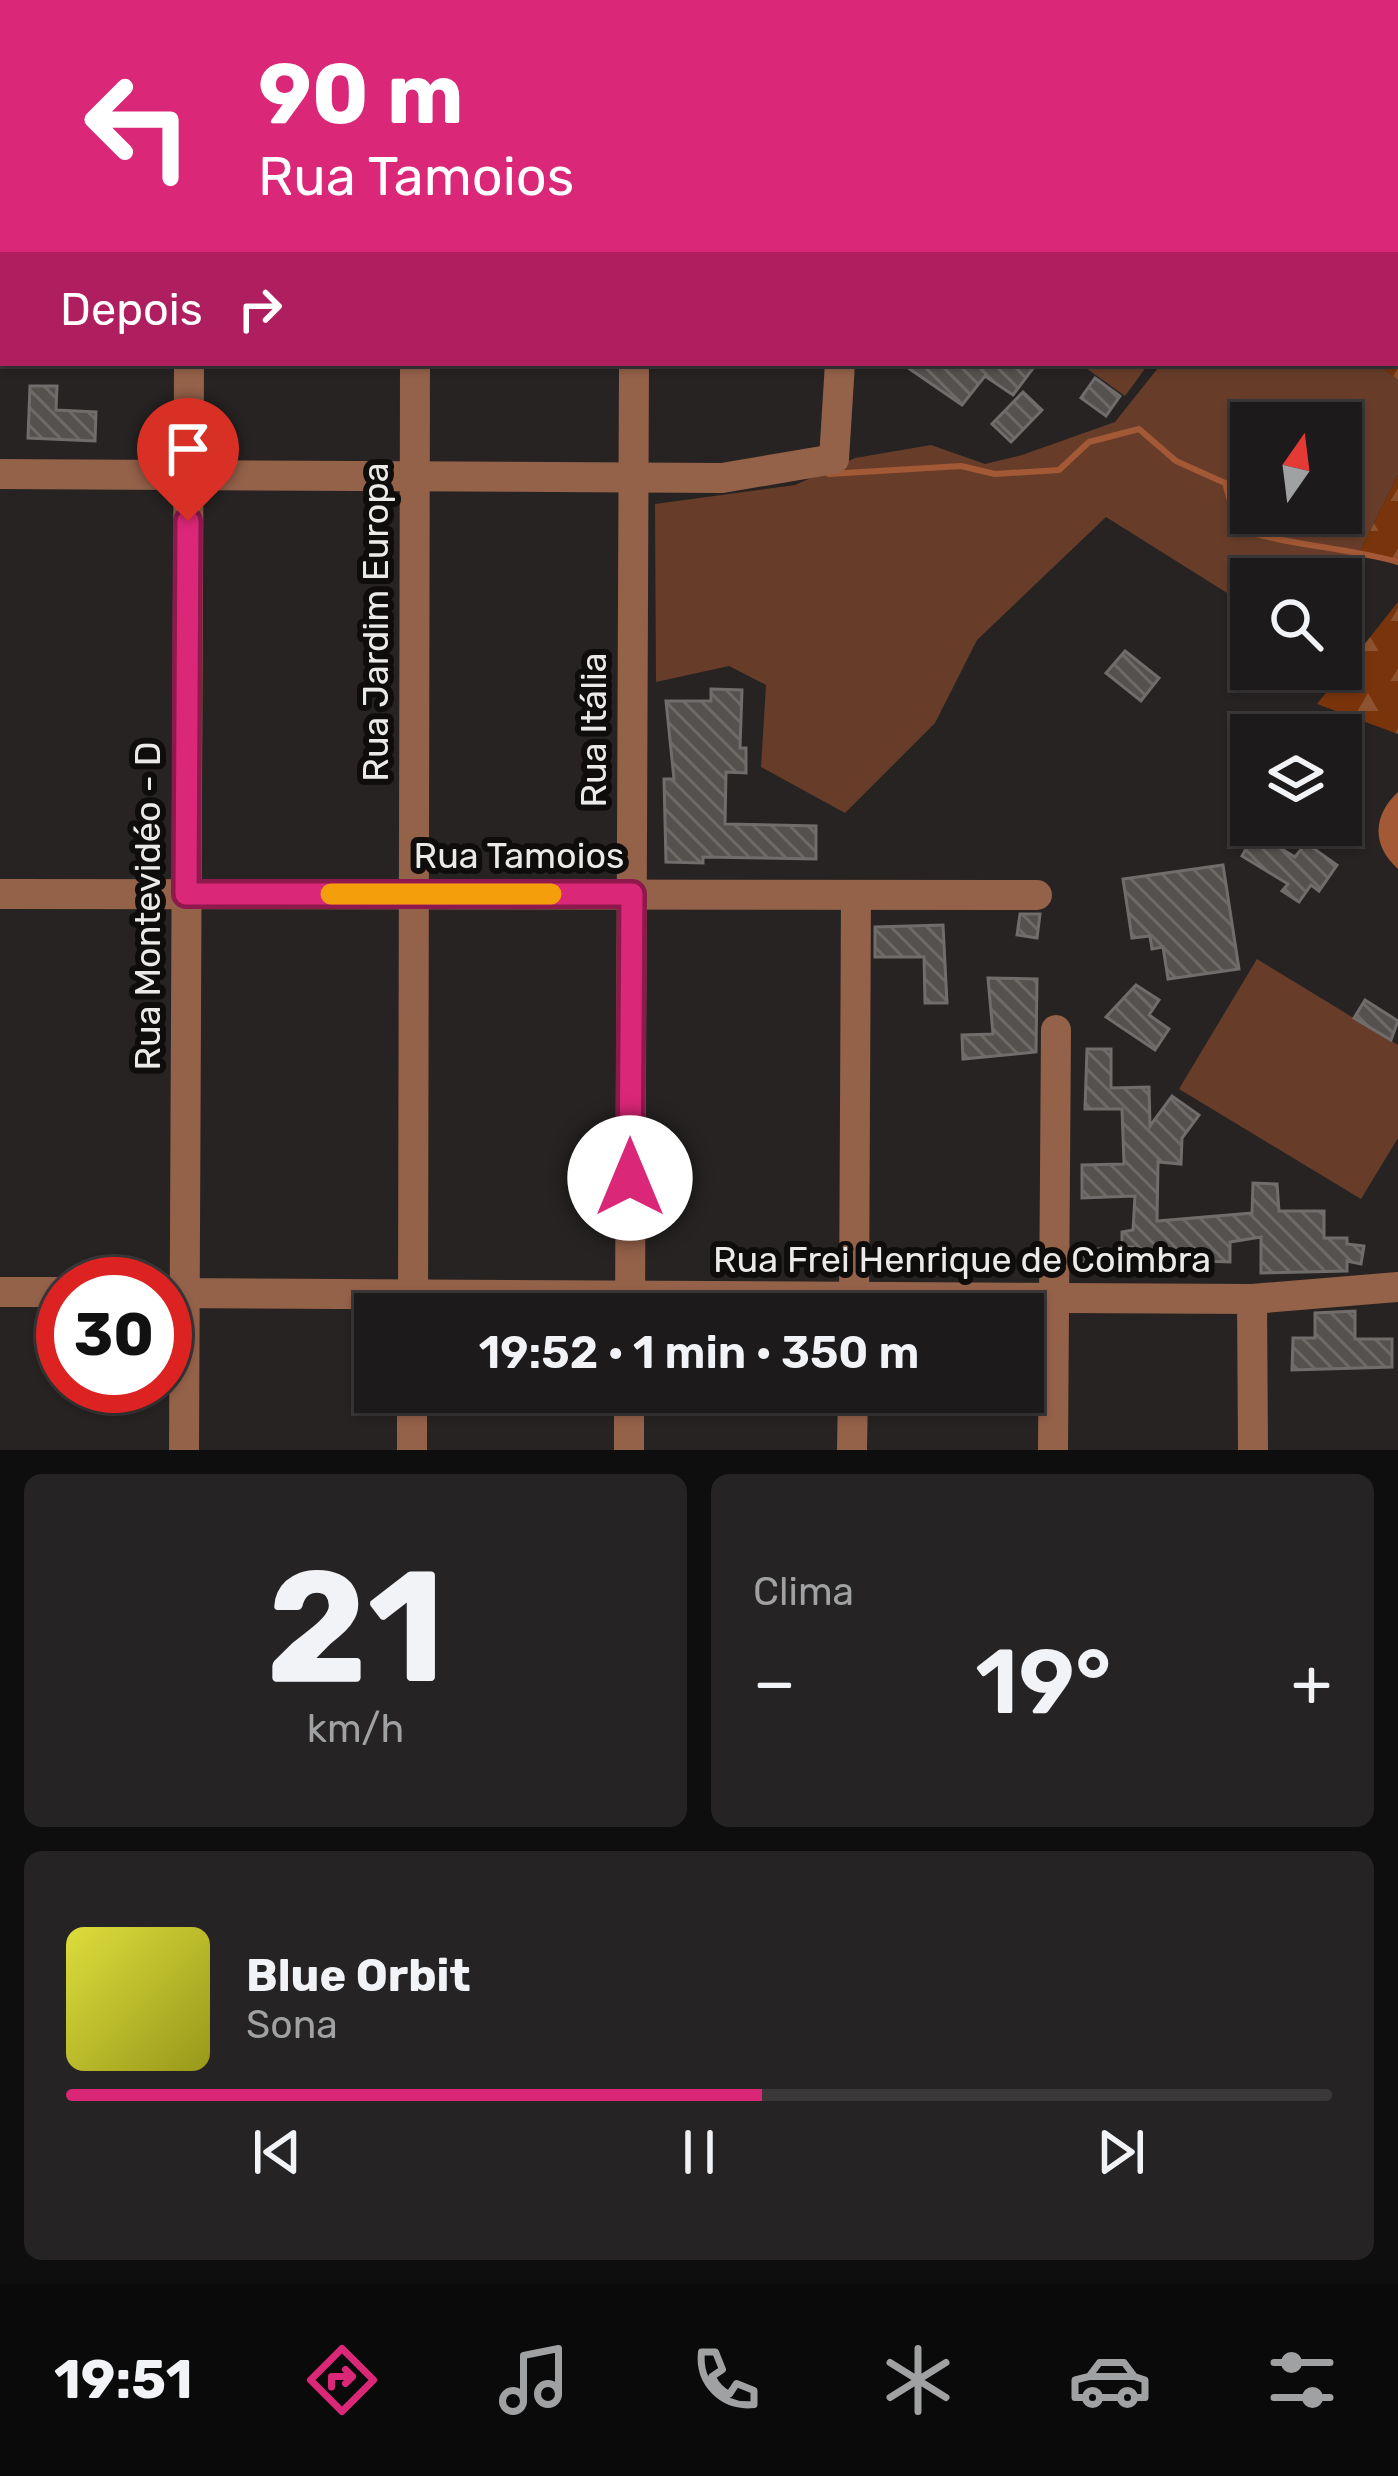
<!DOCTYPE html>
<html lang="pt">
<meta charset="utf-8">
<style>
body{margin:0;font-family:Rubik,sans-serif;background:#252323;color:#f1f3f6;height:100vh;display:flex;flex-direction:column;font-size:45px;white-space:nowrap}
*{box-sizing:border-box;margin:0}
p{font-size:39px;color:#a0a1a2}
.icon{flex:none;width:66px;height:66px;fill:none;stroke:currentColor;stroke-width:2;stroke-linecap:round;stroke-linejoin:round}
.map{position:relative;height:1450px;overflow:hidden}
.side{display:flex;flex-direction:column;gap:24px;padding:24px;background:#0f0e0e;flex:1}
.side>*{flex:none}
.guide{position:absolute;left:0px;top:0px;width:1398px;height:366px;box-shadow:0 3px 9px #0004,0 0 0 3px #3a3839;background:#db2777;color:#fff;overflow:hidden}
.needle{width:78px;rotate:14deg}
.controls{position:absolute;left:1230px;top:402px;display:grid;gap:24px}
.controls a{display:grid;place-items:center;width:132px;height:132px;border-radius:0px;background:#1c1a1a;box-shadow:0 3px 9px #0004,0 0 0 3px #3a3839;font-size:60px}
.speed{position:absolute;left:36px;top:1257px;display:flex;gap:24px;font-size:60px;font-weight:700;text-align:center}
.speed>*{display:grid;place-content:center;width:156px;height:156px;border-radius:50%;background:#1c1a1a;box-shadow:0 3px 9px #0004,0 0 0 3px #3a3839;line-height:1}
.speed .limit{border:18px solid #d22;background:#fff;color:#111}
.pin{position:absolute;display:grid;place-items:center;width:102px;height:102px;color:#fff;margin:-123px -51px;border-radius:50% 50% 50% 0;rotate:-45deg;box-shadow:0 0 12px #0007}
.pin .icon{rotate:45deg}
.me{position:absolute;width:132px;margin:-66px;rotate:0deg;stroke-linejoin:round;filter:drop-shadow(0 0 9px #0008)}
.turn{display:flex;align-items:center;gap:42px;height:252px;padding:0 60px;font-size:54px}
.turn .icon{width:156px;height:156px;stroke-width:2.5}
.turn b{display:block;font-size:84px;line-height:102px}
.then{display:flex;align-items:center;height:114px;padding:0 60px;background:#0003;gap:24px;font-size:45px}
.big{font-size:90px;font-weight:600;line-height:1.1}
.side .card{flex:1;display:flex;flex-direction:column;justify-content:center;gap:18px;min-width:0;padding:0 42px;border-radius:18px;background:#252323}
.side .dial{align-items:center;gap:0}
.dial b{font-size:156px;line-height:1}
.song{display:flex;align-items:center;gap:36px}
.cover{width:144px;height:144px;border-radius:18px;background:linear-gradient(135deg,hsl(60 70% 55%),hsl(60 70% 35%))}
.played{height:12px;border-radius:6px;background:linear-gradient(90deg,#db2777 55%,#3a3839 55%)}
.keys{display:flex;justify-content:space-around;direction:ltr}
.heat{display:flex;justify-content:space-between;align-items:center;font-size:66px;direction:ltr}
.side .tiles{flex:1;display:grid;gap:24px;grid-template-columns:1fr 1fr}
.card:last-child{grid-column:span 2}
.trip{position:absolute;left:354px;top:1293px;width:690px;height:120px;border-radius:0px;background:#1c1a1a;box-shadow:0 3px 9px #0004,0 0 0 3px #3a3839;font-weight:600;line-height:120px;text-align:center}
.dock{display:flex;height:192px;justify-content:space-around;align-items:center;background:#0b0a0a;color:#a0a1a2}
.dock .icon{width:84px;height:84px}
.dock .selected{color:#db2777}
.dock b{font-size:54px;color:#f1f3f6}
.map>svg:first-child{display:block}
</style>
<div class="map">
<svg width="1398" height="1450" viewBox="0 0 1398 1450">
<defs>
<pattern id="forest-firs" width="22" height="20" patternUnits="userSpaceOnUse" patternTransform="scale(3)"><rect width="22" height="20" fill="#7a340c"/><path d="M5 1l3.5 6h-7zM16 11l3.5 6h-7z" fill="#8d522f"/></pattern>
<pattern id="building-back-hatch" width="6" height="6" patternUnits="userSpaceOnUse" patternTransform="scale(3)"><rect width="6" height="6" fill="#54514f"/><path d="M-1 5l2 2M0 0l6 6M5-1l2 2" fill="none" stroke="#6d6a68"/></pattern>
</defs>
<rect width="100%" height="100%" fill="#262322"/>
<g fill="#673d29" fill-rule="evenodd">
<polygon points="1079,363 1149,363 1125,396"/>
<path d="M 1162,363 L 1378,363 L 1398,380 L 1398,475 L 1360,551 L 1324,579 L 1251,579 L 1251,608 L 1106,517 L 977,640 L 935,723 L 845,813 L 761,767 L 766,685 L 729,666 L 656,682 L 655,504 L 795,485 L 855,458 L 931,445 L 985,464 L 1022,455 L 1115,422 ZM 1251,423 L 1341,423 L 1341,513 L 1251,513 Z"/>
<polygon points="1257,959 1398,1045 1398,1138 1361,1199 1179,1089"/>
</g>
<g fill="url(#forest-firs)">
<polygon points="1398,66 1398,380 1378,363 1395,363"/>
<polygon points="1398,475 1398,562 1360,551"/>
<polygon points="1398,602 1398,734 1317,704"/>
</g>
<path fill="#a35935" d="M 1398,792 L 1398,869 C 1372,846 1372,816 1398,792 Z"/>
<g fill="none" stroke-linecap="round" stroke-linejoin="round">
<g stroke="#a35935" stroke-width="6">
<polyline points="0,213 3,218"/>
<path d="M 829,474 L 961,466 L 995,474 L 1059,470 L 1089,442 L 1139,429 L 1176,461 L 1225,483 L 1238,529 C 1291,546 1345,547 1398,562"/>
</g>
</g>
<g fill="url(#building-back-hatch)" stroke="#706d6c" stroke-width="3">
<polygon points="901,363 1037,363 1013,395 985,376 962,405"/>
<polygon points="1095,378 1120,396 1106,416 1081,398"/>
<polygon points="30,386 57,386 56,410 96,412 95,441 28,438"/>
<polygon points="1023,392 1042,410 1011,442 992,424"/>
<polygon points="1125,651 1159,678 1141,701 1106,673"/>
<polygon points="711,689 742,690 740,748 746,748 746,773 726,772 725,824 816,826 816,859 703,857 703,863 666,862 664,779 674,779 666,701 711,701"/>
<polygon points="1255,833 1295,857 1306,843 1337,865 1319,891 1311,885 1299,902 1282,891 1288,884 1242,856"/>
<polygon points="1223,865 1239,969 1168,979 1163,947 1152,949 1150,936 1132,938 1123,879"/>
<polygon points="1020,914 1040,914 1037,938 1017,935"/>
<polygon points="943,925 947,1003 925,1003 924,957 875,957 875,927"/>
<polygon points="988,978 1037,979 1036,1052 963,1059 962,1035 993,1034"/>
<polygon points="1136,985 1159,1000 1149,1015 1169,1029 1155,1050 1106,1017"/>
<polygon points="1365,1000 1398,1021 1391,1040 1354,1018"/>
<polygon points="1087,1049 1111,1049 1111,1088 1149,1087 1150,1126 1172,1096 1199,1115 1182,1138 1181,1164 1158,1162 1157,1221 1252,1213 1253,1183 1277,1184 1279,1211 1324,1211 1324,1238 1347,1238 1347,1244 1364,1246 1361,1264 1347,1261 1347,1271 1261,1273 1261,1237 1230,1242 1230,1262 1171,1260 1171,1269 1134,1269 1133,1247 1122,1247 1122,1232 1133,1230 1135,1196 1082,1198 1082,1165 1124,1164 1122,1109 1085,1109"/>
<polygon points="1076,1249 1102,1249 1101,1268 1076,1268"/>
<polygon points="1355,1311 1355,1339 1392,1339 1392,1367 1292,1370 1293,1338 1315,1338 1315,1313"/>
</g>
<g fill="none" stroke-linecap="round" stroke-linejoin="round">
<g stroke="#946149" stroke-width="30">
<polyline points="1304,0 1304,3"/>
<polyline points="190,3 190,0"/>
<polyline points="415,3 415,0"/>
<polyline points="635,3 635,0"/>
<polyline points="850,3 850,0"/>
<polyline points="1056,3 1056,0"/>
<polyline points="0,150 3,150"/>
<polyline points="0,474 722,478 834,459 840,363"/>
<polyline points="0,894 1037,895"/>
<polyline points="0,1292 63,1292"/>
<polyline points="165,1293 1252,1299 1398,1287"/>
<polyline points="1252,1299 1253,1450"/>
<polyline points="413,1311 415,363"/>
<polyline points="630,1314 634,363"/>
<polyline points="854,1314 856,895"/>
<polyline points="184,1450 189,363"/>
<polyline points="412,1450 412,1392"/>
<polyline points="629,1450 629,1392"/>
<polyline points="852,1450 853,1392"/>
<polyline points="1053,1450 1056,1030"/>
</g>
</g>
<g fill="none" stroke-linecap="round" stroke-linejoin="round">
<defs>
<polyline id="route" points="188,521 186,894 632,894 630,1178"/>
</defs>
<use href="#route" stroke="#8e194d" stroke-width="30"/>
<use href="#route" stroke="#db2777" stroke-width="21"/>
<polyline stroke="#f59e0b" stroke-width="21" points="331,894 551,894"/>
</g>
<g text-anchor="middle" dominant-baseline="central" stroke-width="12" stroke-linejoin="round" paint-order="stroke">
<g font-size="36" fill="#ebeae9" stroke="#0e0d0c">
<text transform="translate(375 622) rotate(-90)">Rua Jardim Europa</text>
<text transform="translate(593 730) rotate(-90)">Rua Itália</text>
<text x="519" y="855">Rua Tamoios</text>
<text transform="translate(147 906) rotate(-90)">Rua Montevidéo - D</text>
<text x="962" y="1259">Rua Frei Henrique de Coimbra</text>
</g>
</g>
</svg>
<div class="controls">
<a><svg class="needle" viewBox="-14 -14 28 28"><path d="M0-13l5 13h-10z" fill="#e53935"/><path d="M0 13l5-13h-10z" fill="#a0a1a2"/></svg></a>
<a><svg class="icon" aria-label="search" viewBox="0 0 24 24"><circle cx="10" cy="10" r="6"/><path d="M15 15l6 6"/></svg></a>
<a><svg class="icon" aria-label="layers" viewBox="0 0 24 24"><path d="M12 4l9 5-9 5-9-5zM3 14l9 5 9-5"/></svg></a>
</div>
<div class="speed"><div class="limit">30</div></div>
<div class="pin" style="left:188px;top:521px;background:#d93025"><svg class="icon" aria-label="arrive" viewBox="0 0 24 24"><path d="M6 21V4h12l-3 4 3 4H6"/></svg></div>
<svg class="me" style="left:630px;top:1178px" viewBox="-20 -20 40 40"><circle r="19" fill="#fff"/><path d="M0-13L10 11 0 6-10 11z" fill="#db2777"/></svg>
<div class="trip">19:52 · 1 min · 350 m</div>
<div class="guide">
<div class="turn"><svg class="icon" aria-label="left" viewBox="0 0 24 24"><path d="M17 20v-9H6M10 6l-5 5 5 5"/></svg><div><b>90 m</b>Rua Tamoios</div></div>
<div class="then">Depois<svg class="icon" aria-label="right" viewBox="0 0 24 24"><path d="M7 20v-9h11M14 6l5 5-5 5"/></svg></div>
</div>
</div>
<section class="side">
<div class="tiles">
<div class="card dial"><b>21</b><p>km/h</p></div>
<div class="card"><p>Clima</p>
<div class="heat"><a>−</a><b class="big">19°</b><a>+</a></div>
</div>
<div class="card">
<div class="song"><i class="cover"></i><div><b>Blue Orbit</b><p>Sona</p></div></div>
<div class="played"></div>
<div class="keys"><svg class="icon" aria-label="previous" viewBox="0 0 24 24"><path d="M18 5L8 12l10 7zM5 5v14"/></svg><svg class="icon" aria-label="pause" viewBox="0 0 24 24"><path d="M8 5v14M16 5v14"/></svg><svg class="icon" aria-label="next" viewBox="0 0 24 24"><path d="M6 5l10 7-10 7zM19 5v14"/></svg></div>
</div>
</div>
</section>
<nav class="dock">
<b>19:51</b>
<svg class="icon selected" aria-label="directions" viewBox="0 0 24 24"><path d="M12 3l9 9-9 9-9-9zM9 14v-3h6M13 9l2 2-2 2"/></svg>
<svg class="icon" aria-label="music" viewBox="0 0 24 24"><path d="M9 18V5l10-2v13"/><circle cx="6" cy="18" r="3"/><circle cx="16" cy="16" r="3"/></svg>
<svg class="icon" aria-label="phone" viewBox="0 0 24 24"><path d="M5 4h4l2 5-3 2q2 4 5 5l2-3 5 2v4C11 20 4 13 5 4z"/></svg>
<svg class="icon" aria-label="climate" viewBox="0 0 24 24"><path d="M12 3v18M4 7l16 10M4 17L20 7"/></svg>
<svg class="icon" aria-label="car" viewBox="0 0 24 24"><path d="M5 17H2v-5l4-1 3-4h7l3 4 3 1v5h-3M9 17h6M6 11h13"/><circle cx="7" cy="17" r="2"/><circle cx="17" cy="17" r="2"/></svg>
<svg class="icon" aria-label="filters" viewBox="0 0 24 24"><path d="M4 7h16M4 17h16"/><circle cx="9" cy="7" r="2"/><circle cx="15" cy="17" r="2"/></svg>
</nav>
